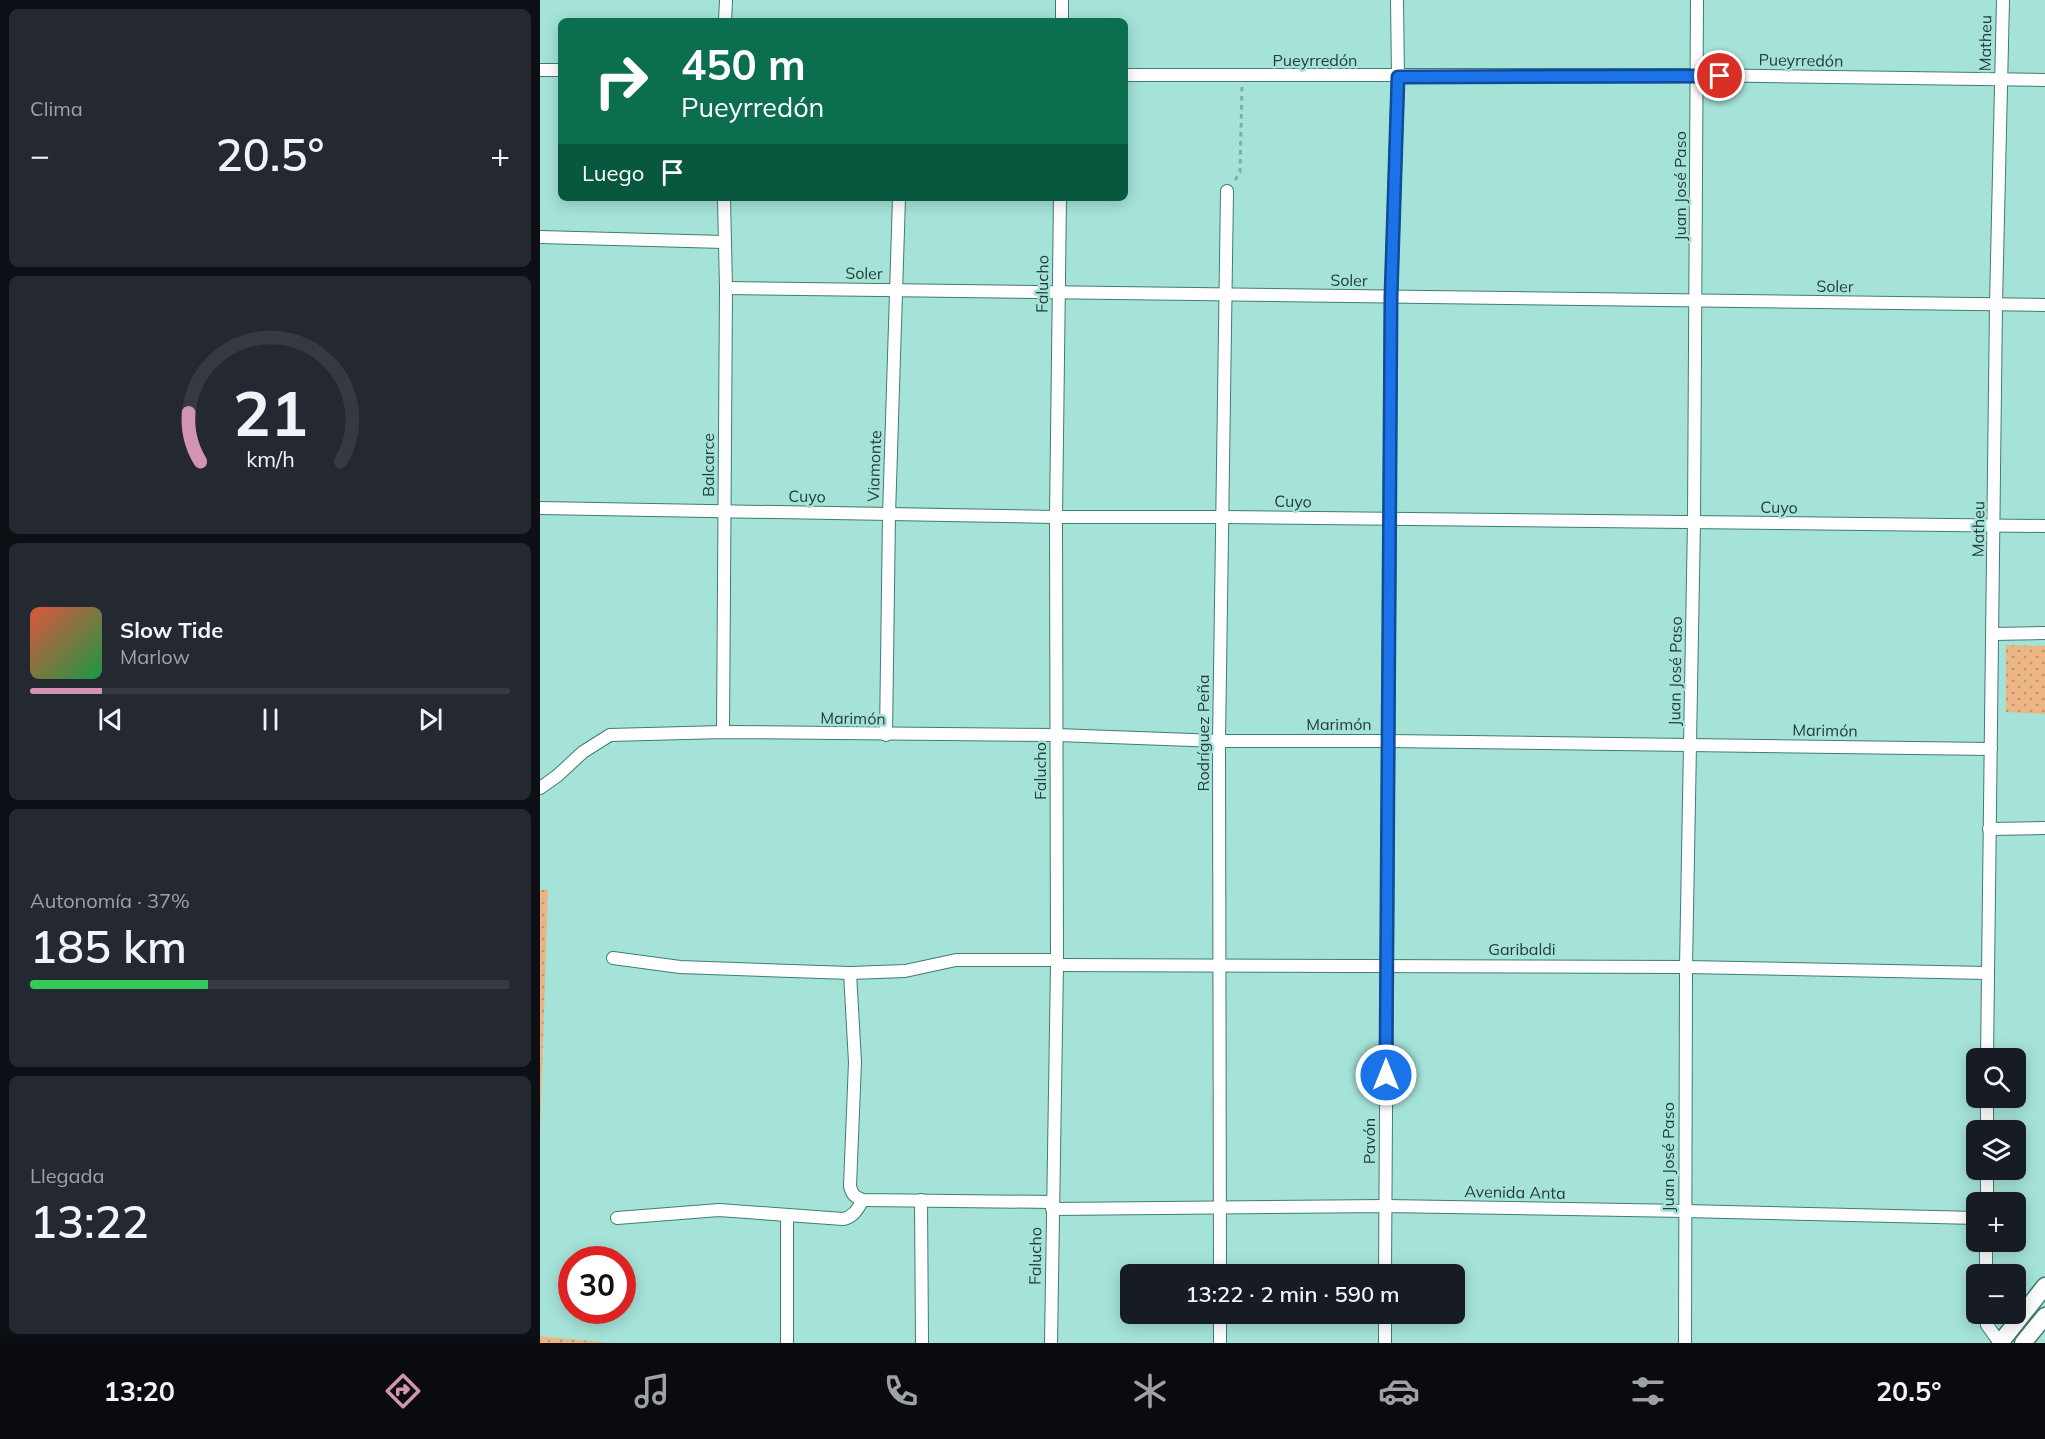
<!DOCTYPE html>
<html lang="es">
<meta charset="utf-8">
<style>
body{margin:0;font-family:Mulish,sans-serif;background:#242831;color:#f1f3f6;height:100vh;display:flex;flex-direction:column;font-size:22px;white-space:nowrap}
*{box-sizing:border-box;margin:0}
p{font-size:20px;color:#9ea1a6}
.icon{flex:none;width:33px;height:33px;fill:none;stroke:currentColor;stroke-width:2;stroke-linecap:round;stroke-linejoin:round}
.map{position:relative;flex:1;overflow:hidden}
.side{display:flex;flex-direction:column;gap:9px;padding:9px;background:#0d0f14;width:540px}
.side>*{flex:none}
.top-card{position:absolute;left:18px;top:18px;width:570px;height:183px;border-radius:9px;box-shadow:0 3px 15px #0003;background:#0b6e4f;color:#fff;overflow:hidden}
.fabs{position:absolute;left:1426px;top:1048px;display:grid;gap:12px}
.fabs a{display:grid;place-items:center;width:60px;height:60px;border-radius:9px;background:#171b24;box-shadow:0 3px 15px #0003;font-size:30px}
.speed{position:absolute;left:18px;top:1246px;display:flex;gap:12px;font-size:30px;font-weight:700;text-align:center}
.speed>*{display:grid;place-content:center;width:78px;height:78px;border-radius:50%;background:#171b24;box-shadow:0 3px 15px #0003;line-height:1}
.speed .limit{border:9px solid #d22;background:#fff;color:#111}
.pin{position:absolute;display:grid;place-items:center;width:51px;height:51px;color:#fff;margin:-26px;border:3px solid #fff;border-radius:50%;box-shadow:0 2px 6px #0007}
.me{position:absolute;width:66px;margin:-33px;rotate:0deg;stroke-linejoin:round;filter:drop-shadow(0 0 4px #0008)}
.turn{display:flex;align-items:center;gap:21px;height:126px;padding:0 24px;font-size:27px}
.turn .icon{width:78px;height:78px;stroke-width:2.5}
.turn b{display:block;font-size:42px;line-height:51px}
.then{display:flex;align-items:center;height:57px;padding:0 24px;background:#0003;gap:12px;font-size:22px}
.big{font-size:45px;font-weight:600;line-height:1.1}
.side .card{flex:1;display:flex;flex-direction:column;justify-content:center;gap:9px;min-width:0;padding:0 21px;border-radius:9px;background:#242831}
.side .dial{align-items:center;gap:0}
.dial svg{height:156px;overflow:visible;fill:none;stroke:#363941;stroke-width:7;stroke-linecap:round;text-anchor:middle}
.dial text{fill:#f1f3f6;stroke:none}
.song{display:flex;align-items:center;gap:18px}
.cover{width:72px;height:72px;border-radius:9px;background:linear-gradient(135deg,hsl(10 70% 55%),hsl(140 70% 35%))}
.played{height:6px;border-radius:3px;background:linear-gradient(90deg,#d394af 15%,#363941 15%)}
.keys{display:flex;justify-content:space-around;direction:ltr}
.heat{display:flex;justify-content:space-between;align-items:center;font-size:33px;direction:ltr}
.charge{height:9px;border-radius:4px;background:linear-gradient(90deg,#34c759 37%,#363941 0)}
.trip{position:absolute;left:580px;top:1264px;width:345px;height:60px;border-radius:9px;background:#171b24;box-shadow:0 3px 15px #0003;font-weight:600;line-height:60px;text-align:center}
.menu{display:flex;height:96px;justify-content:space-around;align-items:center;background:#090b0e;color:#9ea1a6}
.menu .icon{width:42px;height:42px}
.menu .active{color:#d394af}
.menu b{font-size:27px;color:#f1f3f6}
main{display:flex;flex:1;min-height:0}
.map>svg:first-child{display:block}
</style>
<main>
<section class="side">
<div class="card"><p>Clima</p>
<div class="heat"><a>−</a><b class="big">20.5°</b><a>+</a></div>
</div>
<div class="card dial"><svg viewBox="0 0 100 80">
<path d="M14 69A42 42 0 1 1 86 69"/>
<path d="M14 69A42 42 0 0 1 8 44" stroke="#d394af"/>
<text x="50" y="56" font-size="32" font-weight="700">21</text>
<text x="50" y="72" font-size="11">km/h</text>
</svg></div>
<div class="card">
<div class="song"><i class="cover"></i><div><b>Slow Tide</b><p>Marlow</p></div></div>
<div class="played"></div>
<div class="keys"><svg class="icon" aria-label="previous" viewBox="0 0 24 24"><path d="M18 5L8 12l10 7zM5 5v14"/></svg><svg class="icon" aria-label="pause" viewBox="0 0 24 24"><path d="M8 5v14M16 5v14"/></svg><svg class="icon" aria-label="next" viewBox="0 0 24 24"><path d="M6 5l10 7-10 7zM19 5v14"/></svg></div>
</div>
<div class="card"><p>Autonomía · 37%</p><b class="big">185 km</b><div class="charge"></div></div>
<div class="card"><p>Llegada</p><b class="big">13:22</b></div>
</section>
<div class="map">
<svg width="1505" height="1343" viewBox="0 0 1505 1343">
<defs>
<pattern id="grass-dots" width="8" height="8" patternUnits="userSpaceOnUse" patternTransform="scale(1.5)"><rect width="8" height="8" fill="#ecb584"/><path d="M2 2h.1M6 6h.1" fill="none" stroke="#bf946d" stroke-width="1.8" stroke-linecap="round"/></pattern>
</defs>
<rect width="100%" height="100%" fill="#a5e3d8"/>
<g fill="url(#grass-dots)">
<polygon points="1466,645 1505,646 1505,714 1466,712"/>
<polygon points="0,890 8,890 0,1134"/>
<polygon points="0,1336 70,1343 0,1343"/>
</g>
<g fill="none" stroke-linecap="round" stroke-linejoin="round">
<defs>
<g id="street">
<polyline points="522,0 522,21"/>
<polyline points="185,21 186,0"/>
<polyline points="0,70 21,70"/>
<polyline points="585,75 1156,75 1505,80"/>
<polyline points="0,237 184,242"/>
<polyline points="186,288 1505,305"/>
<polyline points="0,508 516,517 682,517 1505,526"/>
<polyline points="1453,634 1505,633"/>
<polyline points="183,732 186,288 184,198"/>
<polyline points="346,735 349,515 359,198"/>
<polyline points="0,788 17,776 43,752 70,735 183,732 517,735 679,741 848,741 1451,749"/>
<polyline points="1449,829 1505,828"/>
<polyline points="73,958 140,967 310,973 365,971 416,960 517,960"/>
<polyline points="517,965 1146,967 1447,973"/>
<path d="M 310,973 L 315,1062 L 310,1186 C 312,1195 315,1197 323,1200 L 512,1202"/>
<polyline points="1447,1059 1456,304 1463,0"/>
<polyline points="1447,1131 1447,1098"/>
<polyline points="381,1200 382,1343"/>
<polyline points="1447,1203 1447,1170"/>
<polyline points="512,1209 846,1206 1145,1211 1437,1218"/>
<path d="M 77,1218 L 179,1210 L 303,1219 C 314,1217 318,1208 323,1200"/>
<polyline points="680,1275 679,741 687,191"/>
<polyline points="845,1275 851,297 858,77 857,0"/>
<polyline points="1446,1275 1446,1242"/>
<polyline points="1446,1314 1447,1325 1460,1343"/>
<polyline points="247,1343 247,1215"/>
<polyline points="511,1343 517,965 516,517 520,198"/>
<polyline points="680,1343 680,1314"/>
<polyline points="845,1343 845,1314"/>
<polyline points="1145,1343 1146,967 1154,522 1157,0"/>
</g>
<g id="secondary">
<polyline points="1460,1343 1505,1286"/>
<polyline points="1483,1343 1505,1316"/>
</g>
</defs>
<use href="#street" stroke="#407c73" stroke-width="14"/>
<use href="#secondary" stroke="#407c73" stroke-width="19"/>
<polyline stroke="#7dafa7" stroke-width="3" stroke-dasharray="4.5 4.5" stroke-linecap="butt" points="695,180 700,172 702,86"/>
<use href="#street" stroke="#fff" stroke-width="12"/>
<use href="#secondary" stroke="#fff" stroke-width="16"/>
</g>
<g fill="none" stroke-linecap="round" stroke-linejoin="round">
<defs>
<polyline id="route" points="846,1075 851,297 858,77 1180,76"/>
</defs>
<use href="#route" stroke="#114b97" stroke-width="15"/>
<use href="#route" stroke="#1a73e8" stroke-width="10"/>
</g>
<g text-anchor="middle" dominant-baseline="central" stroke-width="5" stroke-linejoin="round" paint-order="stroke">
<g font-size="16" fill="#243d39" stroke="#a5e3d8">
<text transform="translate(1445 43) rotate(-89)">Matheu</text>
<text x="775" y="60">Pueyrredón</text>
<text transform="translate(1261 60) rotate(1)">Pueyrredón</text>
<text transform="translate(1140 186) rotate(-90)">Juan José Paso</text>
<text transform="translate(324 273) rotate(1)">Soler</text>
<text transform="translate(809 280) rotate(1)">Soler</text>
<text transform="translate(502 284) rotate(-89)">Falucho</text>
<text transform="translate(1295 286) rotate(1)">Soler</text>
<text transform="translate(168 465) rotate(-90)">Balcarce</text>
<text transform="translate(334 466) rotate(-88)">Viamonte</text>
<text transform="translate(267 496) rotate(1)">Cuyo</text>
<text transform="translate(753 501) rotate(1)">Cuyo</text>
<text transform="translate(1239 507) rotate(1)">Cuyo</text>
<text transform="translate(1438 529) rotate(-89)">Matheu</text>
<text transform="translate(1135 671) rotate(-89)">Juan José Paso</text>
<text transform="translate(313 718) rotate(1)">Marimón</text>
<text x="799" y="724">Marimón</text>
<text transform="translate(1285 730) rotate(1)">Marimón</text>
<text transform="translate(663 733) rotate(-90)">Rodríguez Peña</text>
<text transform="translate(500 771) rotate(-90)">Falucho</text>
<text x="982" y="949">Garibaldi</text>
<text transform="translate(829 1141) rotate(-90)">Pavón</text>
<text transform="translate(1128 1157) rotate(-90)">Juan José Paso</text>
<text transform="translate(975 1192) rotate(1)">Avenida Anta</text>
<text transform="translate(495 1256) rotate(-89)">Falucho</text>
</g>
</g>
</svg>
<div class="fabs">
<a><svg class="icon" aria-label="search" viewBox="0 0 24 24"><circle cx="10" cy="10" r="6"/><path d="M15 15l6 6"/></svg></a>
<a><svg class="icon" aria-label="layers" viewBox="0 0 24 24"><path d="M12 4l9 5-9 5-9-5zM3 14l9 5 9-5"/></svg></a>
<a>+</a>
<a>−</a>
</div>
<div class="speed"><div class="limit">30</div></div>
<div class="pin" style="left:1180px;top:76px;background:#d93025"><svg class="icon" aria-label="arrive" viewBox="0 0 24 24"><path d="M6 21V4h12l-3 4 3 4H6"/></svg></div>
<svg class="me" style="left:846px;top:1075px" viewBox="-20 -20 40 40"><circle r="17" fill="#1a73e8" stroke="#fff" stroke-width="3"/><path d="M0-11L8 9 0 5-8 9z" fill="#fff"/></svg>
<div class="trip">13:22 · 2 min · 590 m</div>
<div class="top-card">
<div class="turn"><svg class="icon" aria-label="right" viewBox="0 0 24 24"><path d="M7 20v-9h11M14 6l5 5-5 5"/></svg><div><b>450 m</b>Pueyrredón</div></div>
<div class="then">Luego<svg class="icon" aria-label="arrive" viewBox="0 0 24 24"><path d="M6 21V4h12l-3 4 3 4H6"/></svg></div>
</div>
</div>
</main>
<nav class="menu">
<b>13:20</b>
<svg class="icon active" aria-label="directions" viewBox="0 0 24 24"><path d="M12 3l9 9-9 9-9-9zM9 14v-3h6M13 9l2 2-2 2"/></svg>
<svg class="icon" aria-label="music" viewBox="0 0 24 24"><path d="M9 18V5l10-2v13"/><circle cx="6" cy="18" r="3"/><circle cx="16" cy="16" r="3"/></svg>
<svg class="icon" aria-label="phone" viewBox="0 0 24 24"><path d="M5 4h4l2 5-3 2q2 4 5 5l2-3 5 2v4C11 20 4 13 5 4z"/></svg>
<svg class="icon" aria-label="climate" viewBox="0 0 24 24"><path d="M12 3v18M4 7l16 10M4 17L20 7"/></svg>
<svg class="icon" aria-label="car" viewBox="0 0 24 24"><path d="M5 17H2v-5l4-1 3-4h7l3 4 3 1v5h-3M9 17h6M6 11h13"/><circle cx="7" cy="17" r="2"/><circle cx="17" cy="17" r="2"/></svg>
<svg class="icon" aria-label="filters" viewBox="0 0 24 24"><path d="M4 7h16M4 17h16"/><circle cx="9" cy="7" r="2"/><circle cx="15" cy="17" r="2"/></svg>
<b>20.5°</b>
</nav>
